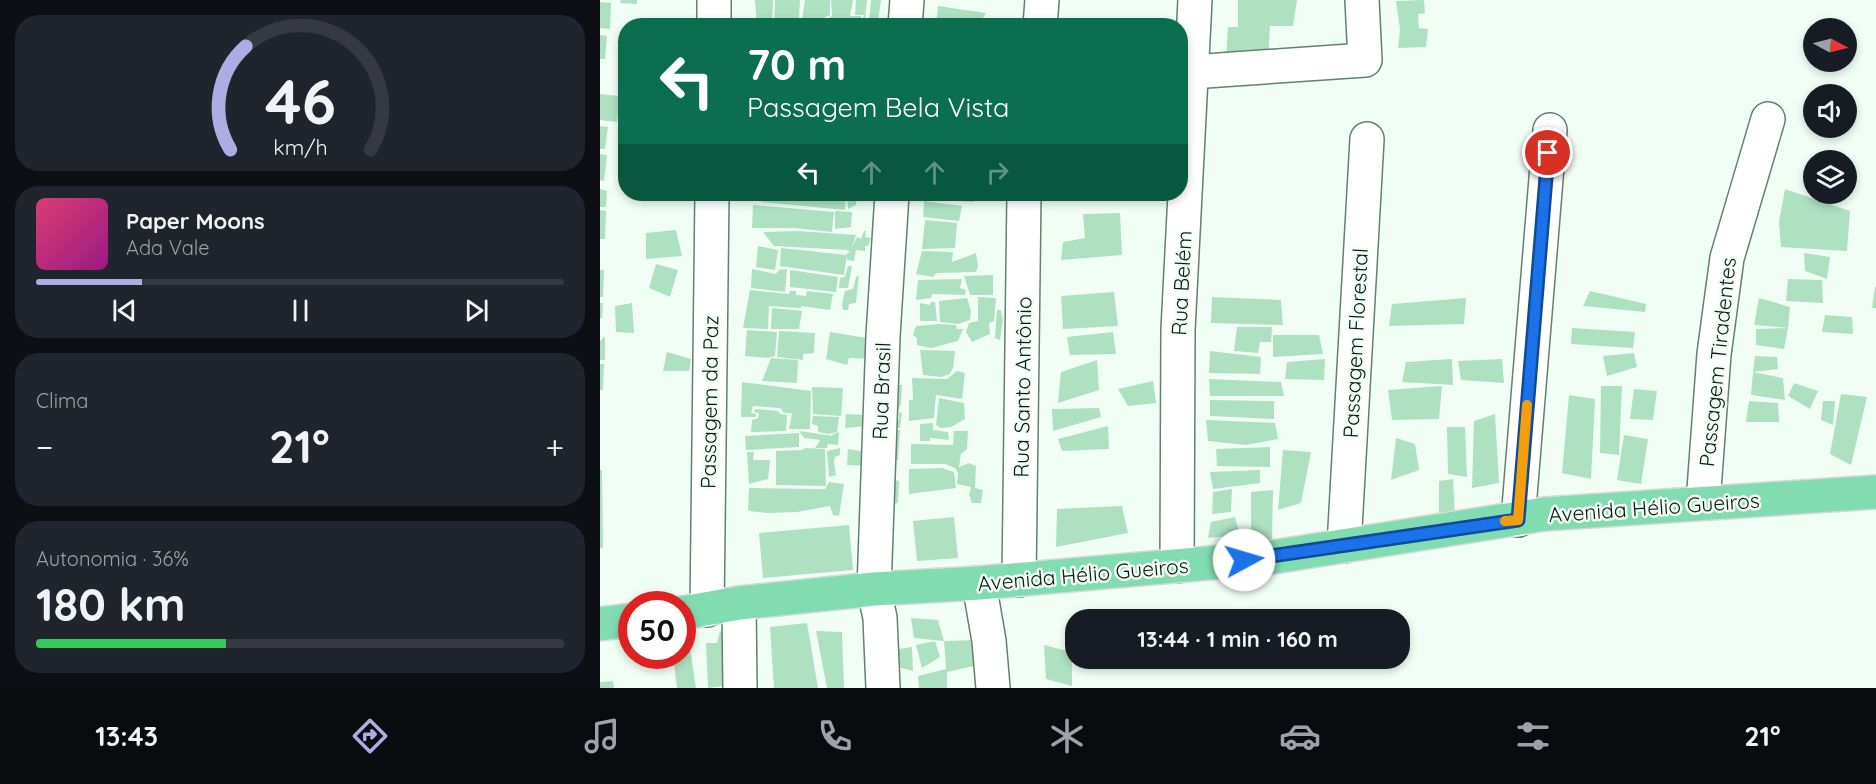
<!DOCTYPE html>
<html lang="pt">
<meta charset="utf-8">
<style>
body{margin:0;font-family:Quicksand,sans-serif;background:#20242c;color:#f1f3f6;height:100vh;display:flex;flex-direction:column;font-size:22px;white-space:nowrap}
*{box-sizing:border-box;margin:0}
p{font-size:20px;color:#9ea1a6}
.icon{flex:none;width:33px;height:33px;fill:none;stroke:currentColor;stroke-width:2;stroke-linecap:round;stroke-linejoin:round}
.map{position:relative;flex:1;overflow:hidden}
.panel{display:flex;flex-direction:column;gap:15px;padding:15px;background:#0d0f14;width:600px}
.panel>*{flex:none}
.hud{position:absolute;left:18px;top:18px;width:570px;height:183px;border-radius:24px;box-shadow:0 3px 9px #0003;background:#0b6e4f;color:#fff;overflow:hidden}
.needle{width:39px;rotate:97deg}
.buttons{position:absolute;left:1203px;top:18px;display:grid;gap:12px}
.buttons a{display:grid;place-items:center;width:54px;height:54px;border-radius:50%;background:#171b24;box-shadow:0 3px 9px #0003;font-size:30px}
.speed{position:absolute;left:18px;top:591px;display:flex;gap:12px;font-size:30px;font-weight:700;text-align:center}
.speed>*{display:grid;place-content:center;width:78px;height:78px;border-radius:50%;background:#171b24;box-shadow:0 3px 9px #0003;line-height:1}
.speed .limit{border:9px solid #d22;background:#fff;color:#111}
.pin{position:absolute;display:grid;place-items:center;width:51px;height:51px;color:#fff;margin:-26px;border:3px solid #fff;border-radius:50%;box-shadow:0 2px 6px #0007}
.me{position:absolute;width:66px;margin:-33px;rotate:84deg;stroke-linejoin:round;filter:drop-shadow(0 0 4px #0008)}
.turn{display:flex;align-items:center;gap:21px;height:126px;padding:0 30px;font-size:27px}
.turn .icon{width:78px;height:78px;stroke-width:2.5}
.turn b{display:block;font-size:42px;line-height:51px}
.lanes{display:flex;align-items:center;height:57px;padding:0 30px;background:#0003;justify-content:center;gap:30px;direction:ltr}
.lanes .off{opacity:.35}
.big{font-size:45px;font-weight:800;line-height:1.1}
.panel .tile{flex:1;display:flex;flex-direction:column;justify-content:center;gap:9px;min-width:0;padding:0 21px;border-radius:24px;background:#20242c}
.panel .dial{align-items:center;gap:0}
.dial svg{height:156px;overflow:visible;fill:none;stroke:#363941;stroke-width:7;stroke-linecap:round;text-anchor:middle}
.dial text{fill:#f1f3f6;stroke:none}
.song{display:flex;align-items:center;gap:18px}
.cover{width:72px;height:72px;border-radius:9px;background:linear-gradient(135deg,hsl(340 70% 55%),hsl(310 70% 35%))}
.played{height:6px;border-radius:3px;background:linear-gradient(90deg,#afabe3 20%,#363941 20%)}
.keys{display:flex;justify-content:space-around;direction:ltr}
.heat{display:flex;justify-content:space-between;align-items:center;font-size:33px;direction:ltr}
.charge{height:9px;border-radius:4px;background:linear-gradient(90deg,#34c759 36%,#363941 0)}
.trip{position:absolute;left:465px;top:609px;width:345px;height:60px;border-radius:24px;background:#171b24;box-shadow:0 3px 9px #0003;font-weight:800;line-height:60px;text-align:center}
.dock{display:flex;height:96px;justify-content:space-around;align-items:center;background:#090b0e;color:#9ea1a6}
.dock .icon{width:42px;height:42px}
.dock .active{color:#afabe3}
.dock b{font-size:27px;color:#f1f3f6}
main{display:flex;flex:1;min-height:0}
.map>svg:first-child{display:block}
</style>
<main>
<section class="panel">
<div class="tile dial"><svg viewBox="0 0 100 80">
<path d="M14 69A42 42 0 1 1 86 69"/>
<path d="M14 69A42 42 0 0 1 22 16" stroke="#afabe3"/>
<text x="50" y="56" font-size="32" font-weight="700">46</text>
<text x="50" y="72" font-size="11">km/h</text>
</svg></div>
<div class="tile">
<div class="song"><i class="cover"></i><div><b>Paper Moons</b><p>Ada Vale</p></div></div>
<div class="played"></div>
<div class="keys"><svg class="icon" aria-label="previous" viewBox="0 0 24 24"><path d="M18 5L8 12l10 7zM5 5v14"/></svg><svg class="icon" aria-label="pause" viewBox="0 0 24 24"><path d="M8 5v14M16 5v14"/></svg><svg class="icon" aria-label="next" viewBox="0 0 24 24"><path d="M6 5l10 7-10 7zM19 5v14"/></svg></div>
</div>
<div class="tile"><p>Clima</p>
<div class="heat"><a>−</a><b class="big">21°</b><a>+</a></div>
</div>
<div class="tile"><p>Autonomia · 36%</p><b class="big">180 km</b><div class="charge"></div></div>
</section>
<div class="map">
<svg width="1276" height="688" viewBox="0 0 1276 688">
<rect width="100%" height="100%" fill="#f1fef5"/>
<g fill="#aee1c2">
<polygon points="21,0 37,0 37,4 20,3"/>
<polygon points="155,0 173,0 172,22 170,26 157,26"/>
<polygon points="175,0 200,0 199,18 204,22 203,26 174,25"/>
<polygon points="205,0 230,0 230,15 215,22 202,20"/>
<polygon points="231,0 253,0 250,16 261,16 261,26 247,26 247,21 243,21 242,26 225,26 225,21 232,16"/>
<polygon points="256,0 267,0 265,19 263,19 264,15 255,15"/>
<polygon points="271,0 281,0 278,21 269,21"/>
<polygon points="638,0 697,0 693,26 670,26 668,61 626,59 628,27 638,27"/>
<polygon points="824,0 825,13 818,14 819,28 828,29 826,47 798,48 800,29 796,1"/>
<polygon points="0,2 11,3 10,29 0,28"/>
<polygon points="338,6 386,13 381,21 359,21 360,26 336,26"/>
<polygon points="0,35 7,36 5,59 0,59"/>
<polygon points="0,94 20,96 17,122 0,120"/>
<polygon points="0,126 8,127 5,149 0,149"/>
<polygon points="24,152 26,152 26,178 22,178"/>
<polygon points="0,154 7,155 4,181 0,180"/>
<polygon points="0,189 7,191 6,207 0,207"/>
<polygon points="1185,189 1250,211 1247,251 1181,247 1179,222"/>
<polygon points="162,194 246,194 245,210 162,202"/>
<polygon points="247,194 257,194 256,205 248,209"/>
<polygon points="323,194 373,194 373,202 322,198"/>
<polygon points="324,201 362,206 359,221 323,217"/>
<polygon points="153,205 234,212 232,232 194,228 152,228"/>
<polygon points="0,210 6,211 5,239 0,239"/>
<polygon points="235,211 252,212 251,227 235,229"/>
<polygon points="520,213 522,255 461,260 463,242 485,238 483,214"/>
<polygon points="325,220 357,223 355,248 322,249"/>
<polygon points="76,230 82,256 46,259 46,233"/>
<polygon points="197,231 256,235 252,247 257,237 261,239 264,231 266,231 265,237 271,238 268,246 265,246 265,251 256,250 254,261 247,260 247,253 250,252 247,250 174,246 163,232"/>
<polygon points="158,246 178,250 175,270 156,267"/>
<polygon points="181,248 247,255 244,275 180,266"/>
<polygon points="322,251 353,252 352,262 376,253 378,266 376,272 336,273 333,277 316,274"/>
<polygon points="1204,253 1230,257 1227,279 1205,271"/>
<polygon points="56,264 78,270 70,297 49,288"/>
<polygon points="248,266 252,266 248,288 239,288 240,278 245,277"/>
<polygon points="152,269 176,274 179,270 187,269 185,292 151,288"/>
<polygon points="0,270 4,270 3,297 0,297"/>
<polygon points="190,270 238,277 236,292 190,287"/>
<polygon points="393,275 393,295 370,295 364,276"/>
<polygon points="259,276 256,303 249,304 248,310 243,310 242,304 245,291 253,289 256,277"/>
<polygon points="362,279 360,288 366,290 365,295 332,294 331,298 316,300 318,280"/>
<polygon points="1188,279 1222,280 1223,303 1186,301"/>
<polygon points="1275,287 1276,287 1276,308 1272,308"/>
<polygon points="150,290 189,294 190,291 196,291 196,295 206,296 207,291 233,294 230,310 201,306 201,308 169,306 168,329 143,328"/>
<polygon points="990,291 1046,304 1045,312 983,306"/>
<polygon points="514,292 518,326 463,329 461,296"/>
<polygon points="378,297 396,298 394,321 389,323 390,334 372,342 366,332 369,323 378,321"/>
<polygon points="612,297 681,300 683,325 611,323"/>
<polygon points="367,298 371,311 370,320 358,324 340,322 339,301"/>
<polygon points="866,298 864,324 789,326 792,304"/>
<polygon points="1159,298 1190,307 1188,328 1154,325"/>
<polygon points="331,302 335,302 337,321 320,321 320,303 330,305"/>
<polygon points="0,303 3,303 2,318 0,318"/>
<polygon points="32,303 34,333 16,332 15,306"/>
<polygon points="172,308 202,311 199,329 171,329"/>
<polygon points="397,310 401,310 403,320 400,340 395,338"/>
<polygon points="1225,315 1252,317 1253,334 1222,332"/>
<polygon points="339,324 356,325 357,329 363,329 358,341 331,348 317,345 317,338 313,335 316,326"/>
<polygon points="637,327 672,327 671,342 660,342 658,353 634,351"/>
<polygon points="972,328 1035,332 1033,348 971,344"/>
<polygon points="1188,328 1184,349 1156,345 1156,329"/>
<polygon points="147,330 177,332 175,356 168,358 145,356"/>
<polygon points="179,331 215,333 214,353 203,354 203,360 177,357"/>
<polygon points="230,332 273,339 270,359 249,358 247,365 226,359"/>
<polygon points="513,332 516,354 470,355 467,337"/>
<polygon points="673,335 719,335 723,354 673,357"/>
<polygon points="5,336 5,360 0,360 0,341"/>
<polygon points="320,350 355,351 353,368 350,374 341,377 323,375"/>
<polygon points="610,351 661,357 660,374 609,373"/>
<polygon points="67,352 91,359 89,371 63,371"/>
<polygon points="1034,353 1037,367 1007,376 1003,356"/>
<polygon points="1155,356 1177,357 1178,369 1153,372"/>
<polygon points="171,358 198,360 197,383 162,381"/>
<polygon points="725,359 724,380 685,379 687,362"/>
<polygon points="852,359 853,385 802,382 806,362"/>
<polygon points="902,359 904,383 861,380 858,361"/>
<polygon points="497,360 499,390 458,403 461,372"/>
<polygon points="0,364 4,364 3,390 0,390"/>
<polygon points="357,371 365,373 362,399 336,395 334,418 309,421 309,400 313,400 312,378 347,379"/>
<polygon points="1153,372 1183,378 1185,400 1151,395"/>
<polygon points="609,379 681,382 684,396 610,396"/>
<polygon points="553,381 556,403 528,406 518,389"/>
<polygon points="142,382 211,391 210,429 189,429 192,413 184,413 180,408 153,406 151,413 156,414 156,417 141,417"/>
<polygon points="1194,383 1218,391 1210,409 1188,396"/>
<polygon points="290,385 302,385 301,404 294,419 299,420 299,413 302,412 300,428 285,429"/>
<polygon points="842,386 839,419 792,420 788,390"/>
<polygon points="1001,386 1022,386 1019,455 1000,453"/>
<polygon points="212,387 243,388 241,416 213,414"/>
<polygon points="1034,389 1057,391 1053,420 1030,419"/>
<polygon points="1241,394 1267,397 1251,465 1230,454"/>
<polygon points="969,395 995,399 991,479 962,473"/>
<polygon points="339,398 364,403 365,419 351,427 341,428 336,425"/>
<polygon points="610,400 674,401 674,419 610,416"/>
<polygon points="1149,401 1178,403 1179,422 1146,422"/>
<polygon points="1223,401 1235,401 1233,425 1221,420"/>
<polygon points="499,408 501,417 453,431 452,409"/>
<polygon points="155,409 178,411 180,414 187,415 186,431 151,432 152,420 158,418 159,413 154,412"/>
<polygon points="246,414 267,415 268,426 245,428"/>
<polygon points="895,414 899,483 872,488 874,421"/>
<polygon points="213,416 239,417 237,432 228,434 218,432 218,426 212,424"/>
<polygon points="606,420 675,423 678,439 646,445 608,441"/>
<polygon points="333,423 333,430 348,432 349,440 330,438 330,441 320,441 320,424"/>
<polygon points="508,426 509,449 462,451 458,439"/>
<polygon points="847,427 865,427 867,477 848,474"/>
<polygon points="300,430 298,460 282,462 284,431"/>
<polygon points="199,431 234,436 231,435 239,432 238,445 228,444 227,448 215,448 220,440 204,438"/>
<polygon points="354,431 368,431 367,449 361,454 359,467 369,463 376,466 375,488 383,490 381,503 372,503 369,494 371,487 357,484 358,473 355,468 345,464 311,464 311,444 353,445"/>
<polygon points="199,433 199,447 146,450 145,436"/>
<polygon points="1024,435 1048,439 1041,484 1017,480"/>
<polygon points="796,438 815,444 819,470 791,480"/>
<polygon points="670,447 670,467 617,466 616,449"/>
<polygon points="205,448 225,449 226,486 176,485 176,451 202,450"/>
<polygon points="240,448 240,455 235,457 234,462 236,475 229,477 227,451"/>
<polygon points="248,449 265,452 265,466 247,465"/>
<polygon points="683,450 711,452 701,503 678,510"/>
<polygon points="147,452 154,452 153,460 170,460 168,479 149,484"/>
<polygon points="288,464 296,464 295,480 299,481 298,503 294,504 289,504"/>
<polygon points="342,468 354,472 356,488 309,494 309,469"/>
<polygon points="0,470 2,470 3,548 0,548"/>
<polygon points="660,470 660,483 613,489 610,472"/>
<polygon points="853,479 855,516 839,519 839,481"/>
<polygon points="229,482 244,484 239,516 233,515 230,506 197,512 168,513 148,511 149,488 225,489"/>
<polygon points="632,489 631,512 612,514 613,492"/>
<polygon points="673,490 672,541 651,542 651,492"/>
<polygon points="522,506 528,533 456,547 457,509"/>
<polygon points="354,517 358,558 317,561 313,521"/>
<polygon points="635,517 640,535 608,538 611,522"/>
<polygon points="249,525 253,570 163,578 159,533"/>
<polygon points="311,618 338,620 344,641 314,638"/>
<polygon points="207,623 218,688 174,688 170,627"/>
<polygon points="120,631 124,633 123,686 108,688 106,643 117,643"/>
<polygon points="216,631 242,632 244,688 227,688"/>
<polygon points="378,640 374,666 347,672 347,688 319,688 318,676 346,669 344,641"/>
<polygon points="335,641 340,657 322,668 316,645"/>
<polygon points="444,645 472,652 472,686 446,679"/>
<polygon points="82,647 90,648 96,688 77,688 73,656 82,656"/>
<polygon points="312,647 313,671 294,666 291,650"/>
<polygon points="13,681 14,688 0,688 0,682"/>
</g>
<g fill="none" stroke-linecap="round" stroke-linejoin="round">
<defs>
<g id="minor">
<polyline points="114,26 114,0"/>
<polyline points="305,26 307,0"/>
<polyline points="440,26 442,0"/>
<polyline points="591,72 765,60 762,0"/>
<polyline points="1103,503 1114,354 1127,258 1168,119"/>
<polyline points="918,520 950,130"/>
<polyline points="744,546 767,139"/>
<polyline points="577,566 578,330 595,0"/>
<polyline points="419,580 424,194"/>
<polyline points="379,583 389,641 393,688"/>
<polyline points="139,603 140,688"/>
<polyline points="107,610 112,194"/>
<polyline points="283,688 280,618 274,589 283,336 292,194"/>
</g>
<g id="major">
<polyline points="82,613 139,603 274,589 379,583 667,558 945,514 1276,492"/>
<polyline points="0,624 32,620"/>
</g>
</defs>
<use href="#minor" stroke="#62816e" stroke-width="36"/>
<use href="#major" stroke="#d8dad9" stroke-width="36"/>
<use href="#minor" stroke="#fff" stroke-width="33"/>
<use href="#major" stroke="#82dcb2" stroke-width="33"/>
</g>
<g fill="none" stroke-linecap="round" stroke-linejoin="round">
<defs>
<polyline id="route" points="644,560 918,520 948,153"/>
</defs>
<use href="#route" stroke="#114b97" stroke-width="15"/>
<use href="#route" stroke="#1a73e8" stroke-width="10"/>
<polyline stroke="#f59e0b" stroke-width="10" points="905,521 918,520 927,405"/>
</g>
<g text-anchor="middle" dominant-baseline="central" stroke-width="5" stroke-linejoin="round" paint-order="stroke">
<g font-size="21" fill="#0d1911" stroke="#f1fef5">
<text transform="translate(581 283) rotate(-87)">Rua Belém</text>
<text transform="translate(755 343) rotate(-87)">Passagem Florestal</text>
<text transform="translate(1117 362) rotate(-84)">Passagem Tiradentes</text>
<text transform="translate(422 387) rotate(-89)">Rua Santo Antônio</text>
<text transform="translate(281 391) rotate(-88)">Rua Brasil</text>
<text transform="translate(109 402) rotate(-89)">Passagem da Paz</text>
<text transform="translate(1054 507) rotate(-4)">Avenida Hélio Gueiros</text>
<text transform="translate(483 574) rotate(-5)">Avenida Hélio Gueiros</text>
</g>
</g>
</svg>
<div class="buttons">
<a><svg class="needle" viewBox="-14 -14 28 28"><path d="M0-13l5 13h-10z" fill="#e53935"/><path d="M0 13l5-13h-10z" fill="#9ea1a6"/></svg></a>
<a><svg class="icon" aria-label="sound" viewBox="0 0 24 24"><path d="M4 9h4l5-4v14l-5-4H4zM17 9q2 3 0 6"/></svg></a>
<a><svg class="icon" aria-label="layers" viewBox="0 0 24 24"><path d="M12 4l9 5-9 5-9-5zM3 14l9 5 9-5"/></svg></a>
</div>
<div class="speed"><div class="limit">50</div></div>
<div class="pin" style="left:948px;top:153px;background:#d93025"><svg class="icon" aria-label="arrive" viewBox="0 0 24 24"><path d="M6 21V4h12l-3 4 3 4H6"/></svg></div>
<svg class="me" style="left:644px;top:560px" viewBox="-20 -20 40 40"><circle r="19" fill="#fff"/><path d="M0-13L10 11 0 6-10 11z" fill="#1a73e8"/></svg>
<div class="trip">13:44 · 1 min · 160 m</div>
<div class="hud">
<div class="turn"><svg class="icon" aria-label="left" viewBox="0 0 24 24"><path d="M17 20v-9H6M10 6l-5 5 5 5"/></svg><div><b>70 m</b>Passagem Bela Vista</div></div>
<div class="lanes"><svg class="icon" aria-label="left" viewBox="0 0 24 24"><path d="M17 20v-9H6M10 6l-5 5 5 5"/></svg><svg class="icon off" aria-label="ahead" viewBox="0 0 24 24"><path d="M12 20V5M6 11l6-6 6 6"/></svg><svg class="icon off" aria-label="ahead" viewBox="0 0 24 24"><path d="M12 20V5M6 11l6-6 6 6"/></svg><svg class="icon off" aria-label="right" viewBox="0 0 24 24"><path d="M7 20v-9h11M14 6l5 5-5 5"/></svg></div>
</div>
</div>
</main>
<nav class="dock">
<b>13:43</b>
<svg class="icon active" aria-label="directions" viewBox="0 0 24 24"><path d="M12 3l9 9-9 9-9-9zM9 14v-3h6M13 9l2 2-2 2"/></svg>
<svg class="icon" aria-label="music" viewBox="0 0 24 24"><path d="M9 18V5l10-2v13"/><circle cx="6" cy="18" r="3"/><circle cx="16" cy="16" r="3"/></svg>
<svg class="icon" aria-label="phone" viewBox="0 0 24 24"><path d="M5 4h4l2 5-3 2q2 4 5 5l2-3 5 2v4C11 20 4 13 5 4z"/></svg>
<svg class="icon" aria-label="climate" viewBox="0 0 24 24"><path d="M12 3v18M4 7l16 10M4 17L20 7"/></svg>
<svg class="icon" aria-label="car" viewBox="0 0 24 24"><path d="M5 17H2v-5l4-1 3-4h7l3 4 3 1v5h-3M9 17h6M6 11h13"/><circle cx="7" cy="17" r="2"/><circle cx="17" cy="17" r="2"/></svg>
<svg class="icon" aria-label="filters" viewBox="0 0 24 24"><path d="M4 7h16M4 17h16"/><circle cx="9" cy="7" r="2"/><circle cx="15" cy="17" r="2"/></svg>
<b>21°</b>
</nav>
